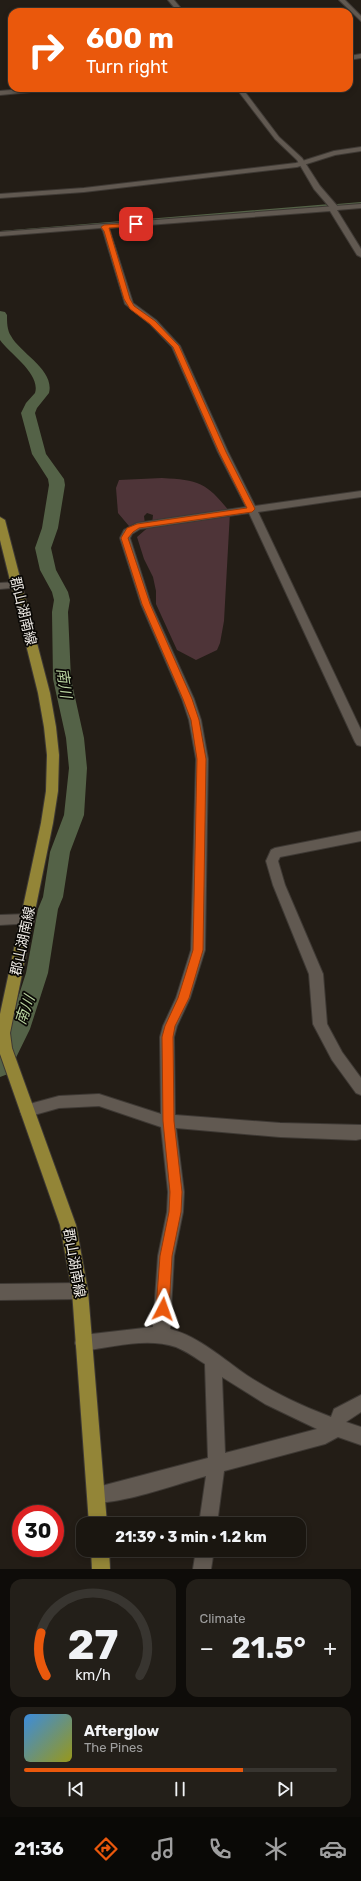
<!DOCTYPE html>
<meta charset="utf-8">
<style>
body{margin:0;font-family:Rubik,"Noto Sans JP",sans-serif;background:#231f19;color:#f1f3f6;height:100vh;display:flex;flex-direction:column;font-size:15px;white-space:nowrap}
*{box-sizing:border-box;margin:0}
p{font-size:13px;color:#9f9f9f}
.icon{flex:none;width:22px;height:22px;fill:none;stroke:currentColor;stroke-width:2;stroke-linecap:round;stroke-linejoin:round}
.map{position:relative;height:1569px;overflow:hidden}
.sheet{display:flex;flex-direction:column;gap:10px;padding:10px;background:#0e0c09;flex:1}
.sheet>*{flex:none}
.hud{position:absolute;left:8px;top:8px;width:345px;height:84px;border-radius:12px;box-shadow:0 2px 6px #0003,0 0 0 1px #383530;background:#ea580c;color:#fff;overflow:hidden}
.speed{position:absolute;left:12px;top:1505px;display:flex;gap:8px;font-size:20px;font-weight:700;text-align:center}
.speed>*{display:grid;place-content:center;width:52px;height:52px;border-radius:50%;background:#1a1610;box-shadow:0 2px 6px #0003,0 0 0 1px #383530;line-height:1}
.speed .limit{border:6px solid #d22;background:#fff;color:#111}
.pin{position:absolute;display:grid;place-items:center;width:34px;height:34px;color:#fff;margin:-17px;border-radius:8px;box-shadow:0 2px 6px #0006}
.me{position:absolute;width:44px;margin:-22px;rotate:4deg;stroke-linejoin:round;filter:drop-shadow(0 0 3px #0008)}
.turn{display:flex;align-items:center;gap:14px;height:84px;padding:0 12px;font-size:18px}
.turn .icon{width:52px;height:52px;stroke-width:2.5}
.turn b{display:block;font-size:28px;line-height:34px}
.big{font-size:30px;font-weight:700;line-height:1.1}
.sheet .tile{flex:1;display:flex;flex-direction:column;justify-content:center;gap:6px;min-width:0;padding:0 14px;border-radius:12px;background:#231f19}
.sheet .dial{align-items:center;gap:0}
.dial svg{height:104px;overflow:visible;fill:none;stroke:#383530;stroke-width:7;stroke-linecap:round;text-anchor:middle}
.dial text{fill:#f1f3f6;stroke:none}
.song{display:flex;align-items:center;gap:12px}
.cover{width:48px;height:48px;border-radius:6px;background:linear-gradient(135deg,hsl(210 70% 55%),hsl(60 70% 35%))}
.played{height:4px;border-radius:2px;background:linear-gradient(90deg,#ea580c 70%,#383530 70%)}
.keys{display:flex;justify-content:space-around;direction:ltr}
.heat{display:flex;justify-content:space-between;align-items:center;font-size:22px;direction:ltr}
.sheet .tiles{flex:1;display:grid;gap:10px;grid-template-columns:1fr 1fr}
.tile:last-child{grid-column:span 2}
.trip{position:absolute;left:76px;top:1517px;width:230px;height:40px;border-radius:12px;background:#1a1610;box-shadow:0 2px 6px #0003,0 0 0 1px #383530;font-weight:700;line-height:40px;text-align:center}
.tab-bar{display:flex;height:64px;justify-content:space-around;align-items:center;background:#0a0906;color:#9f9f9f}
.tab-bar .icon{width:28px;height:28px}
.tab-bar .selected{color:#ea580c}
.tab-bar b{font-size:18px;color:#f1f3f6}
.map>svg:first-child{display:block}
</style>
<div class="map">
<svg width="361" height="1569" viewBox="0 0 361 1569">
<rect width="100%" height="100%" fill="#231d16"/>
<path fill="#4e3438" d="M 162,478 C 199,480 207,483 230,512 L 224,621 L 220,643 L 217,650 L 196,660 L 177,650 L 156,604 L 156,591 L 153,577 L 144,559 L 137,537 L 152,524 L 153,515 L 147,513 L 144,516 L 145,524 L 129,526 L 118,513 L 116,488 L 119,480 Z"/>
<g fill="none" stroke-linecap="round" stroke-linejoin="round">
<g stroke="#546247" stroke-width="2">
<polyline points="337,205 361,203"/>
<polyline points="0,232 330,205"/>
</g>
<path fill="#546247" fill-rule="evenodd" d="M 0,311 L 5,312 L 7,315 C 7,322 7,330 11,336 C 20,353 55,370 49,393 L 37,408 L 35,413 L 46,454 L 64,479 L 65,485 L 58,528 L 51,548 L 56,570 L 68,592 L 70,600 L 68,612 L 71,679 L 84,738 L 87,768 L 84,815 L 70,852 L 63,897 L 58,909 L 48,973 L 30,1029 L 8,1074 L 0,1077 L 0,1044 L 8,1029 L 26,973 L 38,909 L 43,897 L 50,852 L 64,815 L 69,768 L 66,738 L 53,679 L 52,612 L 54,600 L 52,592 L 40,570 L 35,548 L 42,528 L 49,485 L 48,479 L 32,454 L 21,413 L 26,403 L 35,393 C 41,374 10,354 0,340 Z"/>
<defs>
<g id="minor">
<polygon points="339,0 345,0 361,16 361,21"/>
<polygon points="361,54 361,58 349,60 349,56"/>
<polygon points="32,88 55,88 52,90 0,95 0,91"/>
<polygon points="361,147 361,151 335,155 297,167 84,192 0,198 0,194 84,188 296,163 334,151"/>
<path d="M 361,204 L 361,208 L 337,210 L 361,249 L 361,257 L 357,255 L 330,211 L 109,228 L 133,303 L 156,320 L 180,346 L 228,452 L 255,506 L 361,491 L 361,497 L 258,512 L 361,730 L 361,746 L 357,745 L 355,742 L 249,513 L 140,529 L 132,534 L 130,538 L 151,604 L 194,699 L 201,720 L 208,759 L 205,950 L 190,998 L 177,1026 L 174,1037 L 175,1115 L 280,1123 L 361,1125 L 361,1139 L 356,1140 L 280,1137 L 176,1128 L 184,1192 L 183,1212 L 174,1256 L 170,1329 C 200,1337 223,1359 248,1376 C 274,1393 302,1406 331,1417 L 334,1409 L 361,1395 L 361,1412 L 346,1422 L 361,1427 L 361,1445 L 338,1437 L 325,1444 L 224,1471 L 217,1524 L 199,1524 L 206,1476 C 183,1482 108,1509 90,1501 L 87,1495 L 90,1489 L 208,1458 L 205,1364 C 196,1358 186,1351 176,1347 C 147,1337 112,1347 83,1351 L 77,1349 L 75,1343 L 77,1337 L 83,1335 L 153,1327 L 158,1256 L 167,1212 L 168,1192 L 161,1127 L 99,1106 L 59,1108 L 27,1117 L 22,1116 L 20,1111 L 22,1106 L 59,1096 L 99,1094 L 161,1114 L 160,1037 L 163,1026 L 176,998 L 191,950 L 196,759 L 189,720 L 182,699 L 141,604 L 120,538 L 124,530 L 137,523 L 246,507 L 218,452 L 172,347 L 150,324 L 125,304 L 103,231 L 101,228 L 0,236 L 0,232 ZM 222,1377 L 265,1404 L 317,1429 L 225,1453 Z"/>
<polygon points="17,582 22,585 21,587 0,589 0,583"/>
<polygon points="361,831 361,841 280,857 278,861 285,885 323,974 327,1024 342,1052 361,1078 361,1095 356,1093 332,1060 313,1024 309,974 273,885 266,861 271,850 275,848"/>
<polygon points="28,914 33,915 35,919 33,923 0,925 0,915"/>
<polygon points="80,1283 86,1286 88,1291 86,1296 80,1299 0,1300 0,1284"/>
<polygon points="196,1550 214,1550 211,1569 193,1569"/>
</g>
<g id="tertiary">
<polygon points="168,0 174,0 184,12 178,12"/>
<polygon points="236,88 242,88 279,137 302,158 320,186 339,208 338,210 332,210 314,189 297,160 275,139"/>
</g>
<g id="primary">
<polygon points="0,517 5,520 50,693 56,727 59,755 58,791 53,823 10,1033 12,1048 76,1225 88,1291 107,1524 89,1524 72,1291 60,1225 0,1054 0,1014 41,823 46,791 47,755 44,727 38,693 0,540"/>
<polygon points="91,1550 109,1550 110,1569 92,1569"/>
</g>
</defs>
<use href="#minor" stroke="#3e3934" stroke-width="2"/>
<use href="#tertiary" stroke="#3e3934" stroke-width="2"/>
<use href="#primary" stroke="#3e3934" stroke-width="2"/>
<use href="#minor" fill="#615951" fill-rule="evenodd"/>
<use href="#tertiary" fill="#615951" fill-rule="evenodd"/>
<use href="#primary" fill="#938537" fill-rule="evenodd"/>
</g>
<polygon fill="#ea580c" stroke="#983908" points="136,223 138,224 138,226 109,228 130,299 134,306 155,321 179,346 226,452 255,509 252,512 139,528 133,532 128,538 150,604 192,699 199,720 206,759 203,950 189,998 175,1026 173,1037 174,1121 182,1192 181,1212 172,1256 169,1309 167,1313 163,1315 158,1313 156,1309 160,1256 169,1212 170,1192 163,1121 162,1037 165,1026 178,998 193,950 197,759 191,720 183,699 142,604 121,538 127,528 137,524 247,508 219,452 173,347 150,324 130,309 124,299 104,231 101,227 104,225"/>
<g text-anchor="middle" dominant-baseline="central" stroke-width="3.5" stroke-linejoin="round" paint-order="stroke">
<g font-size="14" fill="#ede9e4" stroke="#0a0805">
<text transform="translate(23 611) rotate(76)">郡山湖南線</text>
<text transform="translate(23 941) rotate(-78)">郡山湖南線</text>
<text transform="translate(74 1263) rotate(80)">郡山湖南線</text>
</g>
<g font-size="15" font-style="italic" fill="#b8d29f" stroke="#0a0805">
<text transform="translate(64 683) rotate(82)">南川</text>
<text transform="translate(25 1010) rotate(-71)">南川</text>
</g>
</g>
</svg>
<div class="speed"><div class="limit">30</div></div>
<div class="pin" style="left:136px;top:224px;background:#d93025"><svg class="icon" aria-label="arrive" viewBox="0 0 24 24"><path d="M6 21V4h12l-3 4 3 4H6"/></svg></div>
<svg class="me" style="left:163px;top:1309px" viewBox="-20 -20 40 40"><path d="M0-17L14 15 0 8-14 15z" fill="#ea580c" stroke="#fff" stroke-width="4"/></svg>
<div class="trip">21:39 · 3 min · 1.2 km</div>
<div class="hud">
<div class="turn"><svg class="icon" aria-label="right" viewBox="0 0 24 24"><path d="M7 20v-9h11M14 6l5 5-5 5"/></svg><div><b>600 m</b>Turn right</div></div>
</div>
</div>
<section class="sheet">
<div class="tiles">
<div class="tile dial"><svg viewBox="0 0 100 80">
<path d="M14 69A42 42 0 1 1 86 69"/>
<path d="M14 69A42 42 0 0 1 10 36" stroke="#ea580c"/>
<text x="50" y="56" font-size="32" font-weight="700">27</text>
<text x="50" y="72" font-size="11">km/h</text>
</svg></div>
<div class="tile"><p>Climate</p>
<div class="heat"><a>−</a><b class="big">21.5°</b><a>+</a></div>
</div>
<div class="tile">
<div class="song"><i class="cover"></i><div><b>Afterglow</b><p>The Pines</p></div></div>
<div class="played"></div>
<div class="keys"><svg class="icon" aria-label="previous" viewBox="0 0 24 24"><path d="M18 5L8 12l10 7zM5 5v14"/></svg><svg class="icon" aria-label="pause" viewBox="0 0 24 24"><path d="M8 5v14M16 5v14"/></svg><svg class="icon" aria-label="next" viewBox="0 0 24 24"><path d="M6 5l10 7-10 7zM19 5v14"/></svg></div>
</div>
</div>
</section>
<nav class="tab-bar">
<b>21:36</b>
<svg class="icon selected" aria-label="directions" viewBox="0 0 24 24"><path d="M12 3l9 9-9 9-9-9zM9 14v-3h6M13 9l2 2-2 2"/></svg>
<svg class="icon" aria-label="music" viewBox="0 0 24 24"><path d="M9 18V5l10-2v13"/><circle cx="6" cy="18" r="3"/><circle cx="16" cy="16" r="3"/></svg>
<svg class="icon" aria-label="phone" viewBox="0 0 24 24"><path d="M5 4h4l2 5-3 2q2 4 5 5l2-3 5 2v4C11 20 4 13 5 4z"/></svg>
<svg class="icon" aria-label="climate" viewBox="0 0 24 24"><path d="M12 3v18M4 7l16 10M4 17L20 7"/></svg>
<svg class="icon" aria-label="car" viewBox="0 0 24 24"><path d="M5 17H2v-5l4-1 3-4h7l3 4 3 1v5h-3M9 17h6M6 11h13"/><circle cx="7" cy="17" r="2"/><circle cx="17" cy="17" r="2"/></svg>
</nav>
